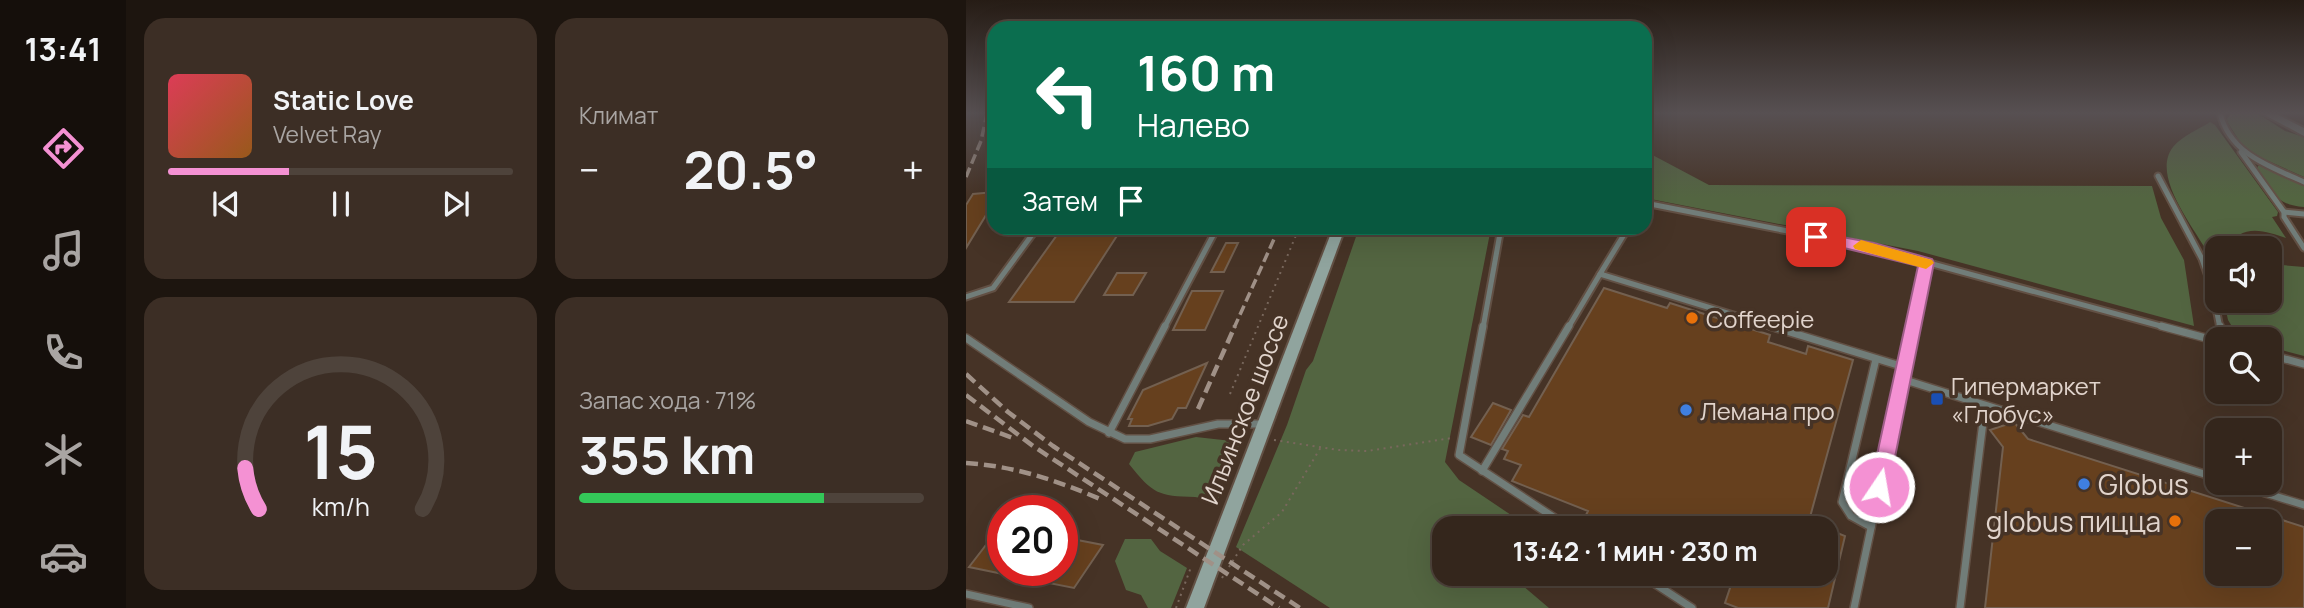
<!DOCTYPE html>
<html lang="ru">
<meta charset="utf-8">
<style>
body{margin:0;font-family:Manrope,sans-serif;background:#3c2e25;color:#f1f3f6;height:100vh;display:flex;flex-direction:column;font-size:26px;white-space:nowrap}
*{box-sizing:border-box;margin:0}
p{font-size:23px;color:#a9a5a3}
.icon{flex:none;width:38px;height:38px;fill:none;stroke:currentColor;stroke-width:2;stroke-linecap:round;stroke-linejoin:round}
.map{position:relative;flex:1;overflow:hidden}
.drawer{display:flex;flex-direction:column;gap:18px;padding:18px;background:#1d150f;width:840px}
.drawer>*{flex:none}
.hud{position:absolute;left:21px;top:21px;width:665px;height:214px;border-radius:21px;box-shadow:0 7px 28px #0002,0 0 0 2px #4e433b;background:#0b6e4f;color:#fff;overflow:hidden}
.tools{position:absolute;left:1239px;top:236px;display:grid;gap:14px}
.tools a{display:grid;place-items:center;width:77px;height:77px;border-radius:14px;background:#34261c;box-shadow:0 7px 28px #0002,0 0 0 2px #4e433b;font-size:35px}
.speed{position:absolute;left:21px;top:495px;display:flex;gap:14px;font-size:35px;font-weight:700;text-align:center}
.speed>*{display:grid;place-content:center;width:91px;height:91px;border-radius:50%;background:#34261c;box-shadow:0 7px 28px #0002,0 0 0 2px #4e433b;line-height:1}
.speed .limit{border:10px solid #d22;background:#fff;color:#111}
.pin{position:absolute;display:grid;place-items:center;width:60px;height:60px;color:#fff;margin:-30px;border-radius:14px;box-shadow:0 4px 10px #0006}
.me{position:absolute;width:77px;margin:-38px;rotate:12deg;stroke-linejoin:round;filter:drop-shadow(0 0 5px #0008)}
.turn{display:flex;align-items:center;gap:24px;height:147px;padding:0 35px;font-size:32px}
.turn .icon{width:91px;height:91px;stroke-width:2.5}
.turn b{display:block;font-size:49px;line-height:60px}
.then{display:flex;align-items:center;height:66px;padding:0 35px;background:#0003;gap:14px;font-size:26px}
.big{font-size:52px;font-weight:700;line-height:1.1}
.drawer .widget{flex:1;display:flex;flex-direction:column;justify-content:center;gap:10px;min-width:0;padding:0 24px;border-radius:21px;background:#3c2e25}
.drawer .dial{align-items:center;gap:0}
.dial svg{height:182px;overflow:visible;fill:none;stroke:#4e433b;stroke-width:7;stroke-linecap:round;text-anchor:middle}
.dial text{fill:#f1f3f6;stroke:none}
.song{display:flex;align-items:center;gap:21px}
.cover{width:84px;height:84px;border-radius:10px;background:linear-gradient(135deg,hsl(350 70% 55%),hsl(30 70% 35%))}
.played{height:7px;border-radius:4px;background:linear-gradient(90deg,#f491d3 35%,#4e433b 35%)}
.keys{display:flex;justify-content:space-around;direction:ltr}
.heat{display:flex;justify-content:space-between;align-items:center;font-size:38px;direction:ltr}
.charge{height:10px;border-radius:5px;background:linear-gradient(90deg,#34c759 71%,#4e433b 0)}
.drawer .tiles{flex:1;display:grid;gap:18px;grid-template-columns:repeat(2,1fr)}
.trip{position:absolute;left:466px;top:516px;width:406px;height:70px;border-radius:21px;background:#34261c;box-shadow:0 7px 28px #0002,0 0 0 2px #4e433b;font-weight:700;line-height:70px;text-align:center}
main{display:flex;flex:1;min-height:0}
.menu{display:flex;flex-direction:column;width:126px;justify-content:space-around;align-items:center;background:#150f0b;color:#a9a5a3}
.menu .icon{width:49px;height:49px}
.menu .on{color:#f491d3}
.menu b{font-size:32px;color:#f1f3f6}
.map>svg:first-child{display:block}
</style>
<main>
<nav class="menu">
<b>13:41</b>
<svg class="icon on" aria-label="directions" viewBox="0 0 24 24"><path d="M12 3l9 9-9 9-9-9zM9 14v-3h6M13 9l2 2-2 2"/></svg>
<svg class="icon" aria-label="music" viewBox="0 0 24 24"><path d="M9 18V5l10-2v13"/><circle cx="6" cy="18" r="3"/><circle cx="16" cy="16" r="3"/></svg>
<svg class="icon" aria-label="phone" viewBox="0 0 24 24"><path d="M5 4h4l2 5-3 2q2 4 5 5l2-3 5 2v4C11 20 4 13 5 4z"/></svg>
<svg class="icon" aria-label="climate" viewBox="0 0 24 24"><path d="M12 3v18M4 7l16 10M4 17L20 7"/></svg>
<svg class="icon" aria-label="car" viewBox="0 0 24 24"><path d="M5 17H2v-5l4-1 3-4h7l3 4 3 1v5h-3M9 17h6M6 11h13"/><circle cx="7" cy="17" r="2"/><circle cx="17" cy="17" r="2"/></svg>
</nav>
<section class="drawer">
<div class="tiles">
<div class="widget">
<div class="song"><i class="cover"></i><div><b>Static Love</b><p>Velvet Ray</p></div></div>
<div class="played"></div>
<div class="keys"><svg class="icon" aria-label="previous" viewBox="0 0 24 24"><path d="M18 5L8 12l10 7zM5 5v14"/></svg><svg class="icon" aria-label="pause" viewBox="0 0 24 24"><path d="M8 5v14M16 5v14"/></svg><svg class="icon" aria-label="next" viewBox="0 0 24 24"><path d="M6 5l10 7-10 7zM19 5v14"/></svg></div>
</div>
<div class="widget"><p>Климат</p>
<div class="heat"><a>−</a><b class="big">20.5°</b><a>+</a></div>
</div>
<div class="widget dial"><svg viewBox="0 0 100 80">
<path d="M14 69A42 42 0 1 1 86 69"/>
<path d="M14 69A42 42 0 0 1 8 51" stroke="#f491d3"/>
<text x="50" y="56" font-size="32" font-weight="700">15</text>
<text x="50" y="72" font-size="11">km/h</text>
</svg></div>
<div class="widget"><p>Запас хода · 71%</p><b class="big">355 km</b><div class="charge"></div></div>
</div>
</section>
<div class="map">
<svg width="1338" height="608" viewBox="0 0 1338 608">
<rect width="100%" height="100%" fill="#463326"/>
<g fill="#536541">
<polygon points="1265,113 1291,113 1319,131 1338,137 1338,177 1287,154 1274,142 1262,123 1261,119"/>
<path d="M 1244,122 L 1249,125 L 1312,212 L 1311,216 L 1306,217 L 1320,238 C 1305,233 1287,226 1273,235 L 1270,244 L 1272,248 L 1251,248 L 1251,270 C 1238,238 1182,179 1207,147 C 1217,135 1232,130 1244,122 Z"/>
<polygon points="679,151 743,185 1186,186 1195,218 1218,260 1228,326 952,251 679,198"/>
<path d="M 1298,166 L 1338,183 L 1338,207 C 1309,205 1306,191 1291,169 L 1292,166 Z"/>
<polygon points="393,228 525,228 479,462 493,480 551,519 551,528 478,528 478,574 554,574 557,586 583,608 364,608 270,547 321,425 340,370 347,361"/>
<polygon points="1304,264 1338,267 1338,356 1304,347 1304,340 1273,338 1262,320 1258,301 1304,301"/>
<path d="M 230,437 L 275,442 L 251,502 C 243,502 237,498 229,497 C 192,496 187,494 163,464 L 169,452 Z"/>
<polygon points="159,539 185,539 194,551 221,568 205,608 182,608 175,595 160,590 149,561"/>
</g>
<g fill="#66401e" stroke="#736050" stroke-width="2" fill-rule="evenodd">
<polygon points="28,192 28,202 0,248 0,205 7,194"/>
<polygon points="96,228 156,228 108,302 43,302"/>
<polygon points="260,243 272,243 258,272 245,272"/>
<polygon points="151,273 180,273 167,295 138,295"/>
<polygon points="638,288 701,308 704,303 804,335 802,342 840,354 842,346 887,360 841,528 623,528 615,525 622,511 546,481 555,465 538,459 542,451 536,449 557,415 563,417"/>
<polygon points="226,291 257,291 239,330 207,330"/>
<polygon points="241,363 220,408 212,408 206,419 182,426 163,426 166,419 162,419 177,390"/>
<polygon points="527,403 545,410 525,445 505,437"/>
<path d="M 1048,422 L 1062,439 L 1338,527 L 1338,608 L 1019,608 L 1037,447 L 1024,430 ZM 1251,522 L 1304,522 L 1304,574 L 1251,574 Z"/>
<polygon points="37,523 37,574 3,567"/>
<polygon points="859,528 879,536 862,608 772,608 759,603 765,585 738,574 859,574"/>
<polygon points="96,537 137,545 108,588 43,575 43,570 96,570"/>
</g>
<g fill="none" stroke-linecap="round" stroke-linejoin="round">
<defs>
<g id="service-far1">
<path d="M 1254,113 C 1264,154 1303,166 1338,182"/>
<polyline points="1275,152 1318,212 1318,217 1338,248"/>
<polyline points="1192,176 1236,259 1246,288 1254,328"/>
<polyline points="679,203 908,248 1202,328"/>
<polyline points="1318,212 1338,214"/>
<polyline points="662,228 634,274 810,328"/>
<polyline points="0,297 27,288 71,228"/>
<polyline points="198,328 251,228"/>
<polyline points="517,328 535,228"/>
<polyline points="602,328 634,274"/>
<polyline points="947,328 961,263"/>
</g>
<g id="service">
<polyline points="517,326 493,455 604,528"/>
<polyline points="804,326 938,367"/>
<polyline points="1195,326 1251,341"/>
<polyline points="1254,326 1256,340"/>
<polyline points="0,338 123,422 159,439 184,439 252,424 297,424"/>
<polyline points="1304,355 1338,364"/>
<polyline points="936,379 1251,478"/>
<polyline points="143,433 199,326"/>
<polyline points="516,471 603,326"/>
<polyline points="1267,483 1338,505"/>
<polyline points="905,527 885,516 876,502 910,359"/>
<polyline points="674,574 726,608"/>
<polyline points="0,594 63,608"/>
<polyline points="888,608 948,326"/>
<polyline points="994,608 1019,406"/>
</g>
<polygon id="tertiary" points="1295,113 1308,113 1338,128 1338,136"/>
<polygon id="secondary" points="367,228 379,228 238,608 220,608"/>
</defs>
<use href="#service-far1" stroke="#625044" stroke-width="9"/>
<use href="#service" stroke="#625044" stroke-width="10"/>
<use href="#tertiary" stroke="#625044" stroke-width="4"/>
<use href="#secondary" stroke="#625044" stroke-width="4"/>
<g stroke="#79685d" stroke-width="2" stroke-dasharray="2 4.5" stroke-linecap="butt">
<polyline points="1264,116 1273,113"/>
<polyline points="264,394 333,228"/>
<polyline points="308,440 373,450 401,451 486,438"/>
<polyline points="256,578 277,545 316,512 355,447"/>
<polyline points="210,608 225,567"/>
</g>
<use href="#service-far1" stroke="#717d79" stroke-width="5"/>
<use href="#service" stroke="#717d79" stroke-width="7"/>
<use href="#tertiary" fill="#717d79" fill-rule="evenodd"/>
<use href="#secondary" fill="#90a49e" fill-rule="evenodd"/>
<g stroke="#a09187" stroke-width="3.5" stroke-dasharray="10 4.5" stroke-linecap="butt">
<polyline points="0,177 15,141 21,113"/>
<polyline points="268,328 313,228"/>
</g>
<g stroke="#a09187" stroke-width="4.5" stroke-dasharray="12 6" stroke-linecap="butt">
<polyline points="0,374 42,412 87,446 334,608"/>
<polyline points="0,395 67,446 313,608"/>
<polyline points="232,409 269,326"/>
<polyline points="0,421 50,439"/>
<path d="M 0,463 C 48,466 90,480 134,499"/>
</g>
</g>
<linearGradient id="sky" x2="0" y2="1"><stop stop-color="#261c15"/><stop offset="0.57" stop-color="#575052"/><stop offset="1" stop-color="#575052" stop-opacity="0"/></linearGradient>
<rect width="1338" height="198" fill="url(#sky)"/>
<polygon fill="#f491d3" stroke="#9f5e89" stroke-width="2" points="850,232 908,243 966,259 968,263 923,487 920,494 913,496 906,494 904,487 952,266 845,240 842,237"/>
<polygon fill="#f59e0b" points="895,240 966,260 968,263 960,269 889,249 887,246"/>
<g fill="#e8710a" stroke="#463326" stroke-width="2.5">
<circle cx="726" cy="318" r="7"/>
<circle cx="1209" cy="521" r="7"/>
</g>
<rect fill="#1a4fb4" stroke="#463326" stroke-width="2.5" x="964" y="392" width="14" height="14" rx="3.5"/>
<g fill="#3f7fe0" stroke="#463326" stroke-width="2.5">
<circle cx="720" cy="410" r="7"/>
<circle cx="1118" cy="484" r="7"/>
</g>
<g text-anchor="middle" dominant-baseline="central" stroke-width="7" stroke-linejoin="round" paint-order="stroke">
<g font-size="24" fill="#e1d4cc" stroke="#463326" text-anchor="start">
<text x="740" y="318">Coffeepie</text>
<text x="985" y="385">Гипермаркет<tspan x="985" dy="28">«Глобус»</tspan></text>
<text x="734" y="410">Лемана про</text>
</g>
<g font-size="24" fill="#e1d4cc" stroke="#463326">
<text transform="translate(278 409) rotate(-69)">Ильинское шоссе</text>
</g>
<g font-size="28" fill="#e1d4cc" stroke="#463326" text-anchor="start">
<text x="1132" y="484">Globus</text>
<text x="1195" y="521" text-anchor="end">globus пицца</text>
</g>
</g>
</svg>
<div class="tools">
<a><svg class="icon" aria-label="sound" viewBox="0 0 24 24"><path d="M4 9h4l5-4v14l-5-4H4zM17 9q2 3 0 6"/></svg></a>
<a><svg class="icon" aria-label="search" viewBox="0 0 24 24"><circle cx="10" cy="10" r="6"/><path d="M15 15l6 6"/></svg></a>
<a>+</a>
<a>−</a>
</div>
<div class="speed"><div class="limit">20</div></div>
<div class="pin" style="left:850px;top:237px;background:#d93025"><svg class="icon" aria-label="arrive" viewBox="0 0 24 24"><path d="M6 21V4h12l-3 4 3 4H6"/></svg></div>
<svg class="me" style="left:913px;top:487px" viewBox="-20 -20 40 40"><circle r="17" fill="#f491d3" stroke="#fff" stroke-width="3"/><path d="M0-11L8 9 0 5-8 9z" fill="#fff"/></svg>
<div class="trip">13:42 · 1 мин · 230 m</div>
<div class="hud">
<div class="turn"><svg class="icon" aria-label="left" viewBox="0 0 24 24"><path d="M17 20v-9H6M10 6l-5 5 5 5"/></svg><div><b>160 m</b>Налево</div></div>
<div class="then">Затем<svg class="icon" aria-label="arrive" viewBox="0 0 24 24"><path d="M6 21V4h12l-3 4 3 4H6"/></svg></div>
</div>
</div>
</main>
